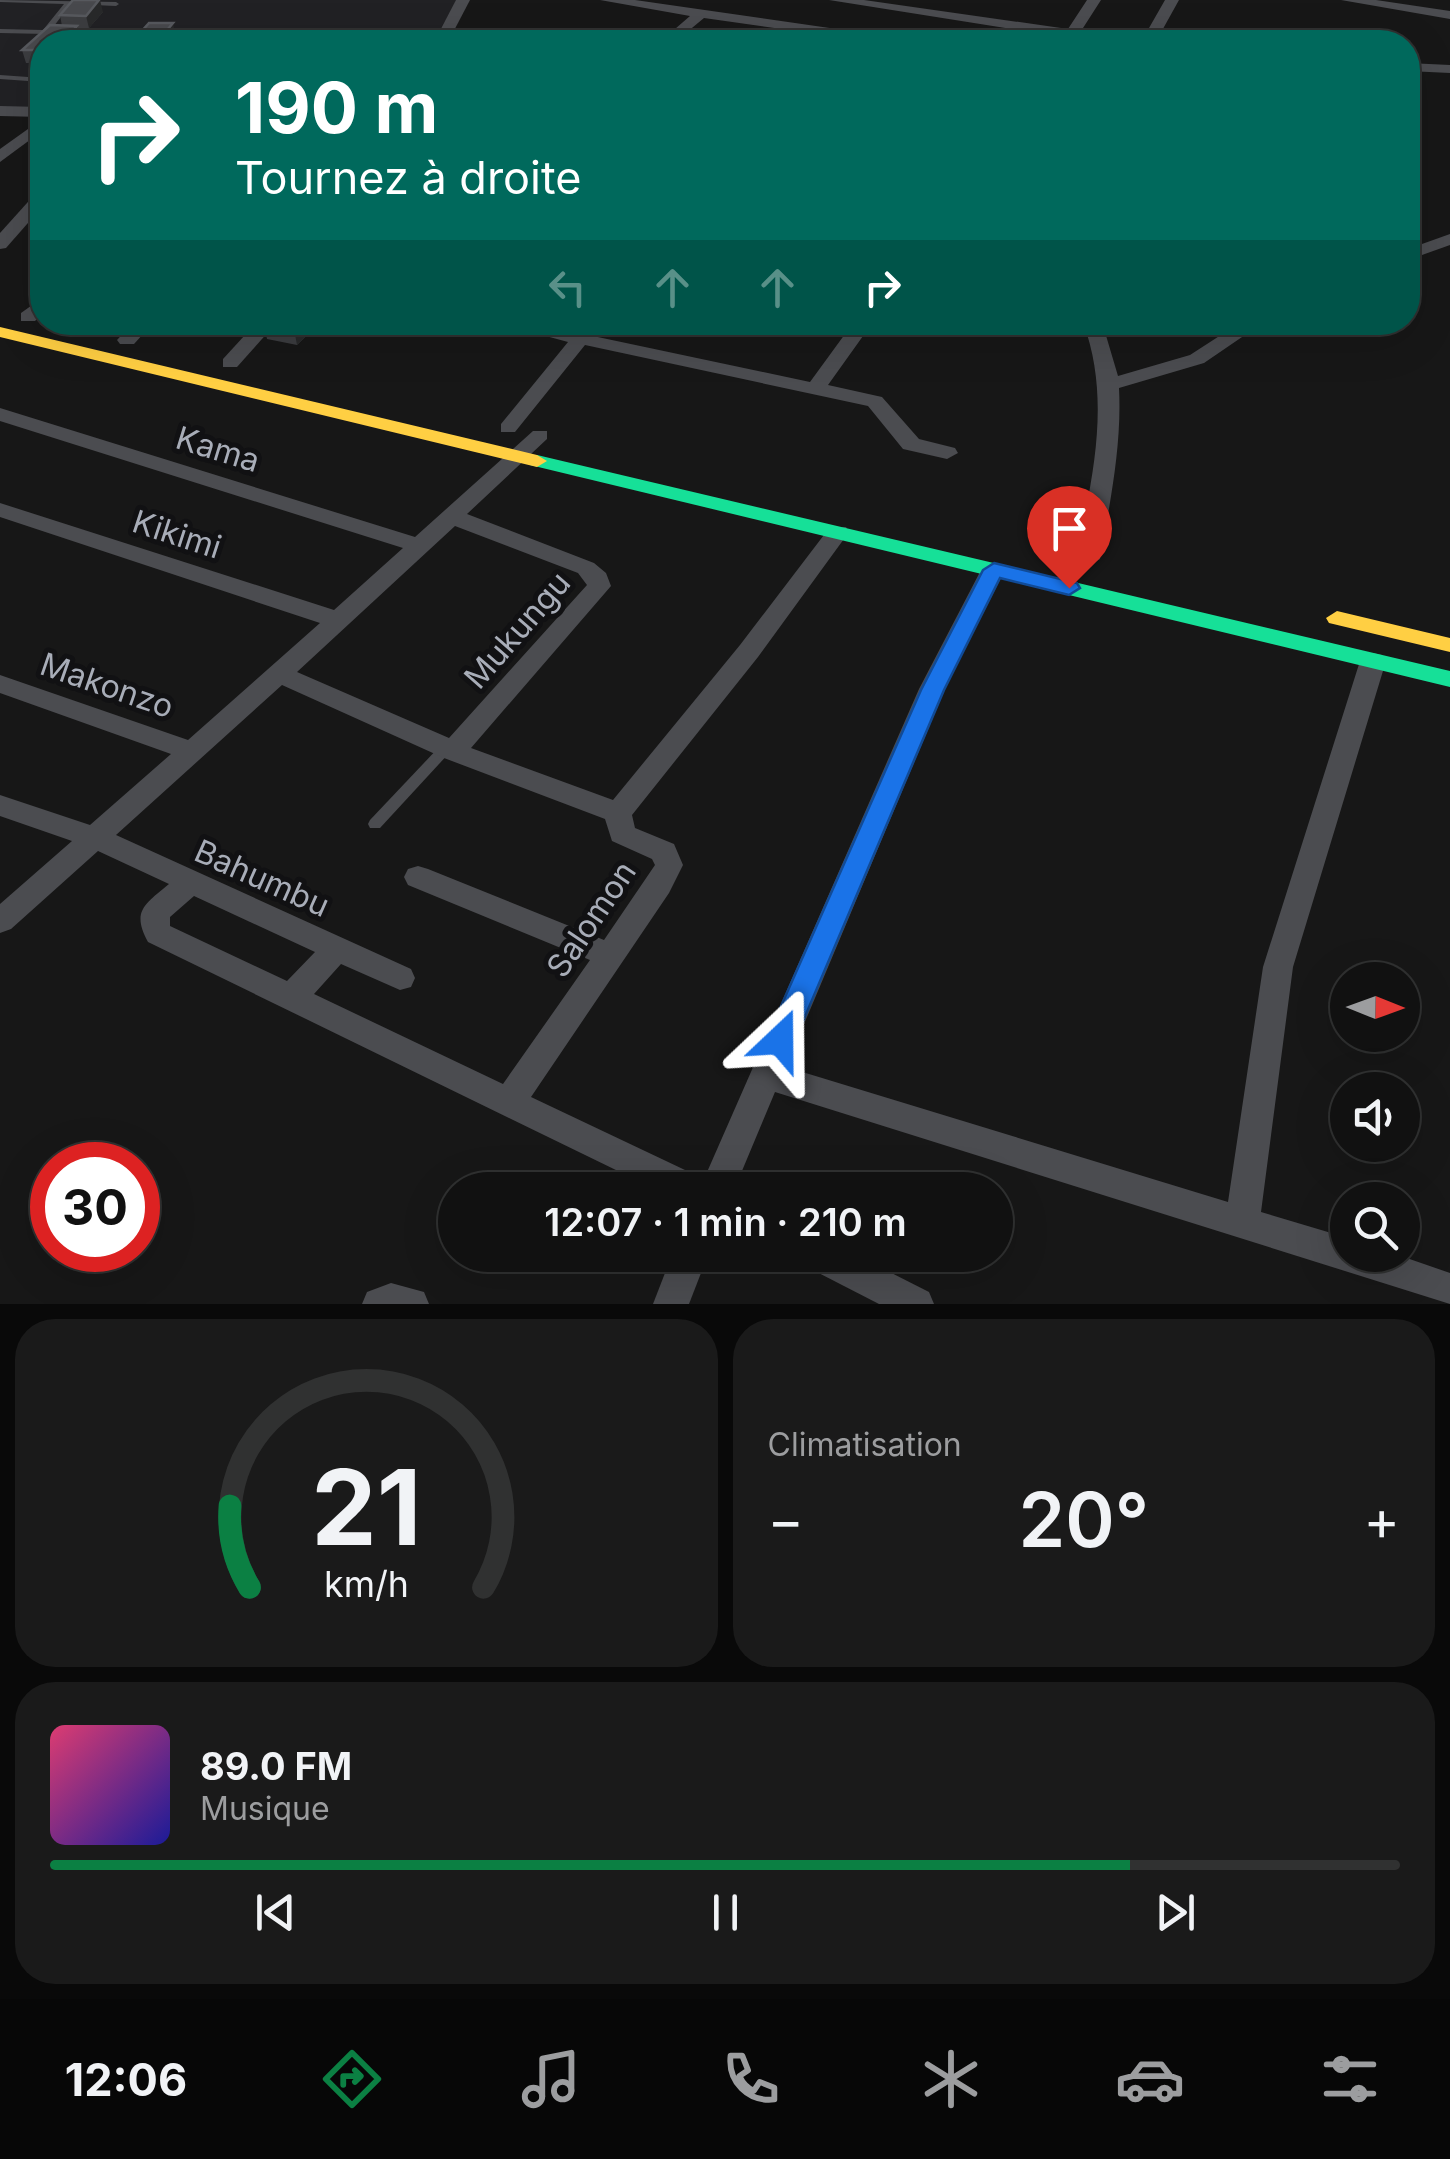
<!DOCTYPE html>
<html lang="fr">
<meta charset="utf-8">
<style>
body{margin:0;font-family:Inter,sans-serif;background:#1a1a1a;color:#f1f3f6;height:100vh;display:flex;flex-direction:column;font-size:38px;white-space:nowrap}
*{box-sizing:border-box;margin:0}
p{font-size:32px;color:#9c9d9f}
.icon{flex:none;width:55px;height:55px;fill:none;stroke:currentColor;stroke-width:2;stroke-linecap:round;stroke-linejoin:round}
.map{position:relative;height:1304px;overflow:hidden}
.side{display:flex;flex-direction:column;gap:15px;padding:15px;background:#090909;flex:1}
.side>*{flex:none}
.guide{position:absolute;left:30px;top:30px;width:1390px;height:305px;border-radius:40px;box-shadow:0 10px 40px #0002,0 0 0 2px #303131;background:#00695c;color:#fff;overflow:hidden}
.needle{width:65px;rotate:91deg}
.buttons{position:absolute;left:1330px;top:962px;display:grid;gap:20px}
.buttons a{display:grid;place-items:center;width:90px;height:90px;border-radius:50%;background:#111;box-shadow:0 10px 40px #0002,0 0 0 2px #303131;font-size:50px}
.speed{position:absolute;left:30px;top:1142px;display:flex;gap:20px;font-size:50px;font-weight:700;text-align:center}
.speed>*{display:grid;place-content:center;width:130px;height:130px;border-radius:50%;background:#111;box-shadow:0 10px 40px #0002,0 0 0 2px #303131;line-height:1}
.speed .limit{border:15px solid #d22;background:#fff;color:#111}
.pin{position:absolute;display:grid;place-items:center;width:85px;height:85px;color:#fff;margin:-102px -42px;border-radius:50% 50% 50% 0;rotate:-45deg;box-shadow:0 0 10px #0007}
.pin .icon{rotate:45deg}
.me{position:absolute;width:110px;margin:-55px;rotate:23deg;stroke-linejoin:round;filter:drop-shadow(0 0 8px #0008)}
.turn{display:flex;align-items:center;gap:35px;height:210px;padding:0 40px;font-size:45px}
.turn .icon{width:130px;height:130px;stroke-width:2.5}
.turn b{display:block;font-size:70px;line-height:85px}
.lanes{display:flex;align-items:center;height:95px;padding:0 40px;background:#0003;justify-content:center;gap:50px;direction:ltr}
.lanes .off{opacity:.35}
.big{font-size:75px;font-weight:600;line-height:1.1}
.side .tile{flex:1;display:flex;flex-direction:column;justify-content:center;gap:15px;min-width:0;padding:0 35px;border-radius:40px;background:#1a1a1a}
.side .dial{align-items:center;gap:0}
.dial svg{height:260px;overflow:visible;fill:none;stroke:#303131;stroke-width:7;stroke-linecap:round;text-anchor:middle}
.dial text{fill:#f1f3f6;stroke:none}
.song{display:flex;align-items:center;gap:30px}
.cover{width:120px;height:120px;border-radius:15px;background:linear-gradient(135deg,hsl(340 70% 55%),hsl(240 70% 35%))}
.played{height:10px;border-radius:5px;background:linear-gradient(90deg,#0b8043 80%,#303131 80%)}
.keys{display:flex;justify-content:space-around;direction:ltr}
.heat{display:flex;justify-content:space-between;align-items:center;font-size:55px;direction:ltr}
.side .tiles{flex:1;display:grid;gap:15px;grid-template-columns:1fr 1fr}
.tile:last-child{grid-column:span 2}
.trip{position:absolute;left:438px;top:1172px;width:575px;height:100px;border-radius:50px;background:#111;box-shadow:0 10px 40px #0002,0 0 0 2px #303131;font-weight:600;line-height:100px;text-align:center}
.tab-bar{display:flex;height:160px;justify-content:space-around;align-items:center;background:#070707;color:#9c9d9f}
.tab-bar .icon{width:70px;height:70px}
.tab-bar .selected{color:#0b8043}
.tab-bar b{font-size:45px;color:#f1f3f6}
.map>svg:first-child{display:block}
</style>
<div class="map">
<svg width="1450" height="1304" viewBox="0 0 1450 1304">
<rect width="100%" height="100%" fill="#171717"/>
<polygon fill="#212124" points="0,0 457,0 433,42 42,42 42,108 0,107"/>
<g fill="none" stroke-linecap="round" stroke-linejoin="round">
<g fill="#4b4c50" fill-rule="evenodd">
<polygon points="0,0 116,2 119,4 116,6 71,4 50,31 90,32 92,33 92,35 0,33 0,29 43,30 64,4 0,2"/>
<polygon points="0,75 42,78 42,82 0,79"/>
<polygon points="446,743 451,745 453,748 451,751 380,828 370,828 368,824 370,820 441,745"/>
</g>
<g fill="#4b4c50" fill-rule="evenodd">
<polygon points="456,0 470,0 448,42 434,42"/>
<polygon points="600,0 635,0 899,38 906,42 873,42 704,18 675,42 660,42 690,16"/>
<polygon points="829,0 864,0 1068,29 1087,0 1101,0 1074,42 1060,42 1063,37"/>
<polygon points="1165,0 1179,0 1159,36 1186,42 1141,42"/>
<polygon points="1341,0 1376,0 1450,11 1450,19"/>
<polygon points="1408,63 1450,65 1450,73 1408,71"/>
<polygon points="0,106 42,107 42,117 0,116"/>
<polygon points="42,119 42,131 0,162 0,149"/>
<polygon points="42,192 42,207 6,248 0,249 0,233 36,193"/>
<polygon points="1450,234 1450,245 1408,260 1408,249"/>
<polygon points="42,298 42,314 35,321 21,321 21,313"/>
<polygon points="134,322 154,322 134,344 120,344 117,340"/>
<polygon points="257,322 277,322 237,367 223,367 223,359"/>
<polygon points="494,322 532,322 576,332 583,322 603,322 593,336 810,382 845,334 803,322 873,322 828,385 882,397 919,439 955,448 958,453 947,459 903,449 868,406 585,345 515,432 501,432 501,424 568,342"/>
<path d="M 1083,322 L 1102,322 L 1118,376 L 1190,355 L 1241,322 L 1264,322 L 1204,363 L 1119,388 C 1122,446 1110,502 1100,559 L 1088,566 L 1076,559 C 1092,479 1112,401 1083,322 Z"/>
<path d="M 0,408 L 415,537 L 533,431 L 547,431 L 547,439 L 467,514 L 594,563 L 606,573 L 611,586 L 471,748 L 613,800 L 740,645 L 830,527 L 846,527 L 849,532 L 758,657 L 632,815 L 635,828 L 674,844 L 683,865 L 669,893 L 531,1097 L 704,1179 L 919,689 L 981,570 L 993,563 L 1005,570 L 945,689 L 786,1067 L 1228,1202 L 1263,967 L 1360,661 L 1373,653 L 1382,655 L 1386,661 L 1293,967 L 1261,1212 L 1348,1238 L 1348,1255 L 1398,1255 L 1450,1273 L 1450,1304 L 775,1092 L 734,1190 L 657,1190 L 148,942 C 131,911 145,904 169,884 L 98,851 L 11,929 L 0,933 L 0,904 L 72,841 L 0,816 L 0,795 L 90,825 L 171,754 L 0,693 L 0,675 L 188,740 L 320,623 L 0,517 L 0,503 L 334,610 L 403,548 L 0,421 ZM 455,526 L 578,573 L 587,585 L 449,738 L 297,672 ZM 282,685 L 444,758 L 605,819 L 612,841 L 652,859 L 655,865 L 604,940 L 428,869 L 418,866 L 408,869 L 404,877 L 408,885 L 590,960 L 503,1084 L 314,994 L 341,964 L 400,990 L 411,987 L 415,978 L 411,969 L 116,835 ZM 194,896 L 315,952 L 287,981 L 170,926 L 170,917 Z"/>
<polygon points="672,1255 708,1255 689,1304 653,1304"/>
<polygon points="802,1255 856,1255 929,1292 934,1304 879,1304 807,1267"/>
<polygon points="391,1283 424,1292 429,1304 362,1304 367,1292"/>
</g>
<polygon fill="#16e098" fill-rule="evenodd" points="537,455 1450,671 1450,687 530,465 527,461 530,457"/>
<g fill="#ffcf43" fill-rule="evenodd">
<polygon points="0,327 537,455 547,461 537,467 0,337"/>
<polygon points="1337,611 1450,638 1450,652 1329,623 1326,618"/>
</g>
</g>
<g fill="#3c3d40">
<polygon points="103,12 89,28 78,28 80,38 42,42 42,63 26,63 22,50 62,26 60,15"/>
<polygon points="321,322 297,345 267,339 264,323"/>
</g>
<g fill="#28292a">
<polygon points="100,0 103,12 89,28 86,16"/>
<polygon points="173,23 176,36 170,42 157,42"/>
<polygon points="77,26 80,38 77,42 63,42"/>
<polygon points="302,322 321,322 297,345 294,329"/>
</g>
<g fill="#48494d" stroke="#57595e" stroke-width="2.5">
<polygon points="73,0 99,0 86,16 60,15"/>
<polygon points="149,23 173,23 157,42 132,42"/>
<polygon points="50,25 77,26 63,42 42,42 42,50 22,50"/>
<polygon points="344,39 370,41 368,42 341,42"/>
<polygon points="265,322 302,322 294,329"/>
</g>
<polygon fill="#1a73e8" stroke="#114b97" stroke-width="2.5" points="994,563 1077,583 1080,588 1069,595 1000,578 944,690 795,1040 791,1048 780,1052 770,1048 766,1040 921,690 983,570"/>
<g text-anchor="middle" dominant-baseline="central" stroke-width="10" stroke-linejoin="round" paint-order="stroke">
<g font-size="32" fill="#a8adb8" stroke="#111113">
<text transform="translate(218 449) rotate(17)">Kama</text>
<text transform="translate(177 534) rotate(18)">Kikimi</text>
<text transform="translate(517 630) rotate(-49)">Mukungu</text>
<text transform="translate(107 685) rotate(19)">Makonzo</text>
<text transform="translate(262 878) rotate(24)">Bahumbu</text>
<text transform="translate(591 919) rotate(-56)">Salomon</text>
</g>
</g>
</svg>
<div class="buttons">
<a><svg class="needle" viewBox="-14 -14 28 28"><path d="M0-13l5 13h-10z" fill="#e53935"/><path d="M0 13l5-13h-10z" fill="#9c9d9f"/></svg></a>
<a><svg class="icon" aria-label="sound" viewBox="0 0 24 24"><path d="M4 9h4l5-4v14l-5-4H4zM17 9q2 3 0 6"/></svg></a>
<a><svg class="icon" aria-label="search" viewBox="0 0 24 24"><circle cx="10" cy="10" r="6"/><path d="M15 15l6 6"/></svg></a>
</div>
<div class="speed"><div class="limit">30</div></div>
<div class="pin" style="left:1069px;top:588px;background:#d93025"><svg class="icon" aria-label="arrive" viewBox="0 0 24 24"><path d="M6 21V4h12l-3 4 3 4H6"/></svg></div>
<svg class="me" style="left:780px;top:1040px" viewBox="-20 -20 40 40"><path d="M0-17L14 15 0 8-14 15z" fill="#1a73e8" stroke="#fff" stroke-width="4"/></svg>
<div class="trip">12:07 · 1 min · 210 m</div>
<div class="guide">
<div class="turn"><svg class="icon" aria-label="right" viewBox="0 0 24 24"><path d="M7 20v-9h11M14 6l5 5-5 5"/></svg><div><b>190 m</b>Tournez à droite</div></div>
<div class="lanes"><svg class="icon off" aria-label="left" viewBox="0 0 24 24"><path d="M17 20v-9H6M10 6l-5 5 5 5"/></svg><svg class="icon off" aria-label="ahead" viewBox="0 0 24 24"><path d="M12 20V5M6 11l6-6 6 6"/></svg><svg class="icon off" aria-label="ahead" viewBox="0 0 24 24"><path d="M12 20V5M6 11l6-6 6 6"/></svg><svg class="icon" aria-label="right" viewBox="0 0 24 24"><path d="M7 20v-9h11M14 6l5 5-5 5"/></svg></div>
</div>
</div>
<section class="side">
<div class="tiles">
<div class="tile dial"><svg viewBox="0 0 100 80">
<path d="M14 69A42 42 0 1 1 86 69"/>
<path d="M14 69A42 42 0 0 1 8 44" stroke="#0b8043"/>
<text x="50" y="56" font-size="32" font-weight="700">21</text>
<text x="50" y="72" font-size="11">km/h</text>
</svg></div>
<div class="tile"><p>Climatisation</p>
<div class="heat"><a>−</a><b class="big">20°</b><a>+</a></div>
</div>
<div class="tile">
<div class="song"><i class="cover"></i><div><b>89.0 FM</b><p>Musique</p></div></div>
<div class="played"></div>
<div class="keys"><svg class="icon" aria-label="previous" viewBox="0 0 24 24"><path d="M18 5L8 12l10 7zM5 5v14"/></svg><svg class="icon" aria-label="pause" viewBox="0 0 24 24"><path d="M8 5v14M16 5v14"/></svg><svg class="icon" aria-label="next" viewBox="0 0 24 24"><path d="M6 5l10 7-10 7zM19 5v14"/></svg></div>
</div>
</div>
</section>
<nav class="tab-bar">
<b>12:06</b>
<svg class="icon selected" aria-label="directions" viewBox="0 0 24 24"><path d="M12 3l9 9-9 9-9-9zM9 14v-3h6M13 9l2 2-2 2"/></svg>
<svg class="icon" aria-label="music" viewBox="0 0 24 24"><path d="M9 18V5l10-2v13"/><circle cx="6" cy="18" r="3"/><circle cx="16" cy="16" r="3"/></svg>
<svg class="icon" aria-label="phone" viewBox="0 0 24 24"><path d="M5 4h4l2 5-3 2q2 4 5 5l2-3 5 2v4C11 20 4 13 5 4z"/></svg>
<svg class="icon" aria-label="climate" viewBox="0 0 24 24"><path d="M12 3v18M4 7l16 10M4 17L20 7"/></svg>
<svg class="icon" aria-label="car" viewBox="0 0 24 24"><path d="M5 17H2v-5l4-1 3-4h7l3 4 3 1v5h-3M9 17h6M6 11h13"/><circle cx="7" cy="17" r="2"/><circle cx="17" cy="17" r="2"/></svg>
<svg class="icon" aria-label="filters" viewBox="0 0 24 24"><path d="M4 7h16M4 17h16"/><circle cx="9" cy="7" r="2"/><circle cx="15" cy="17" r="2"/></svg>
</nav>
